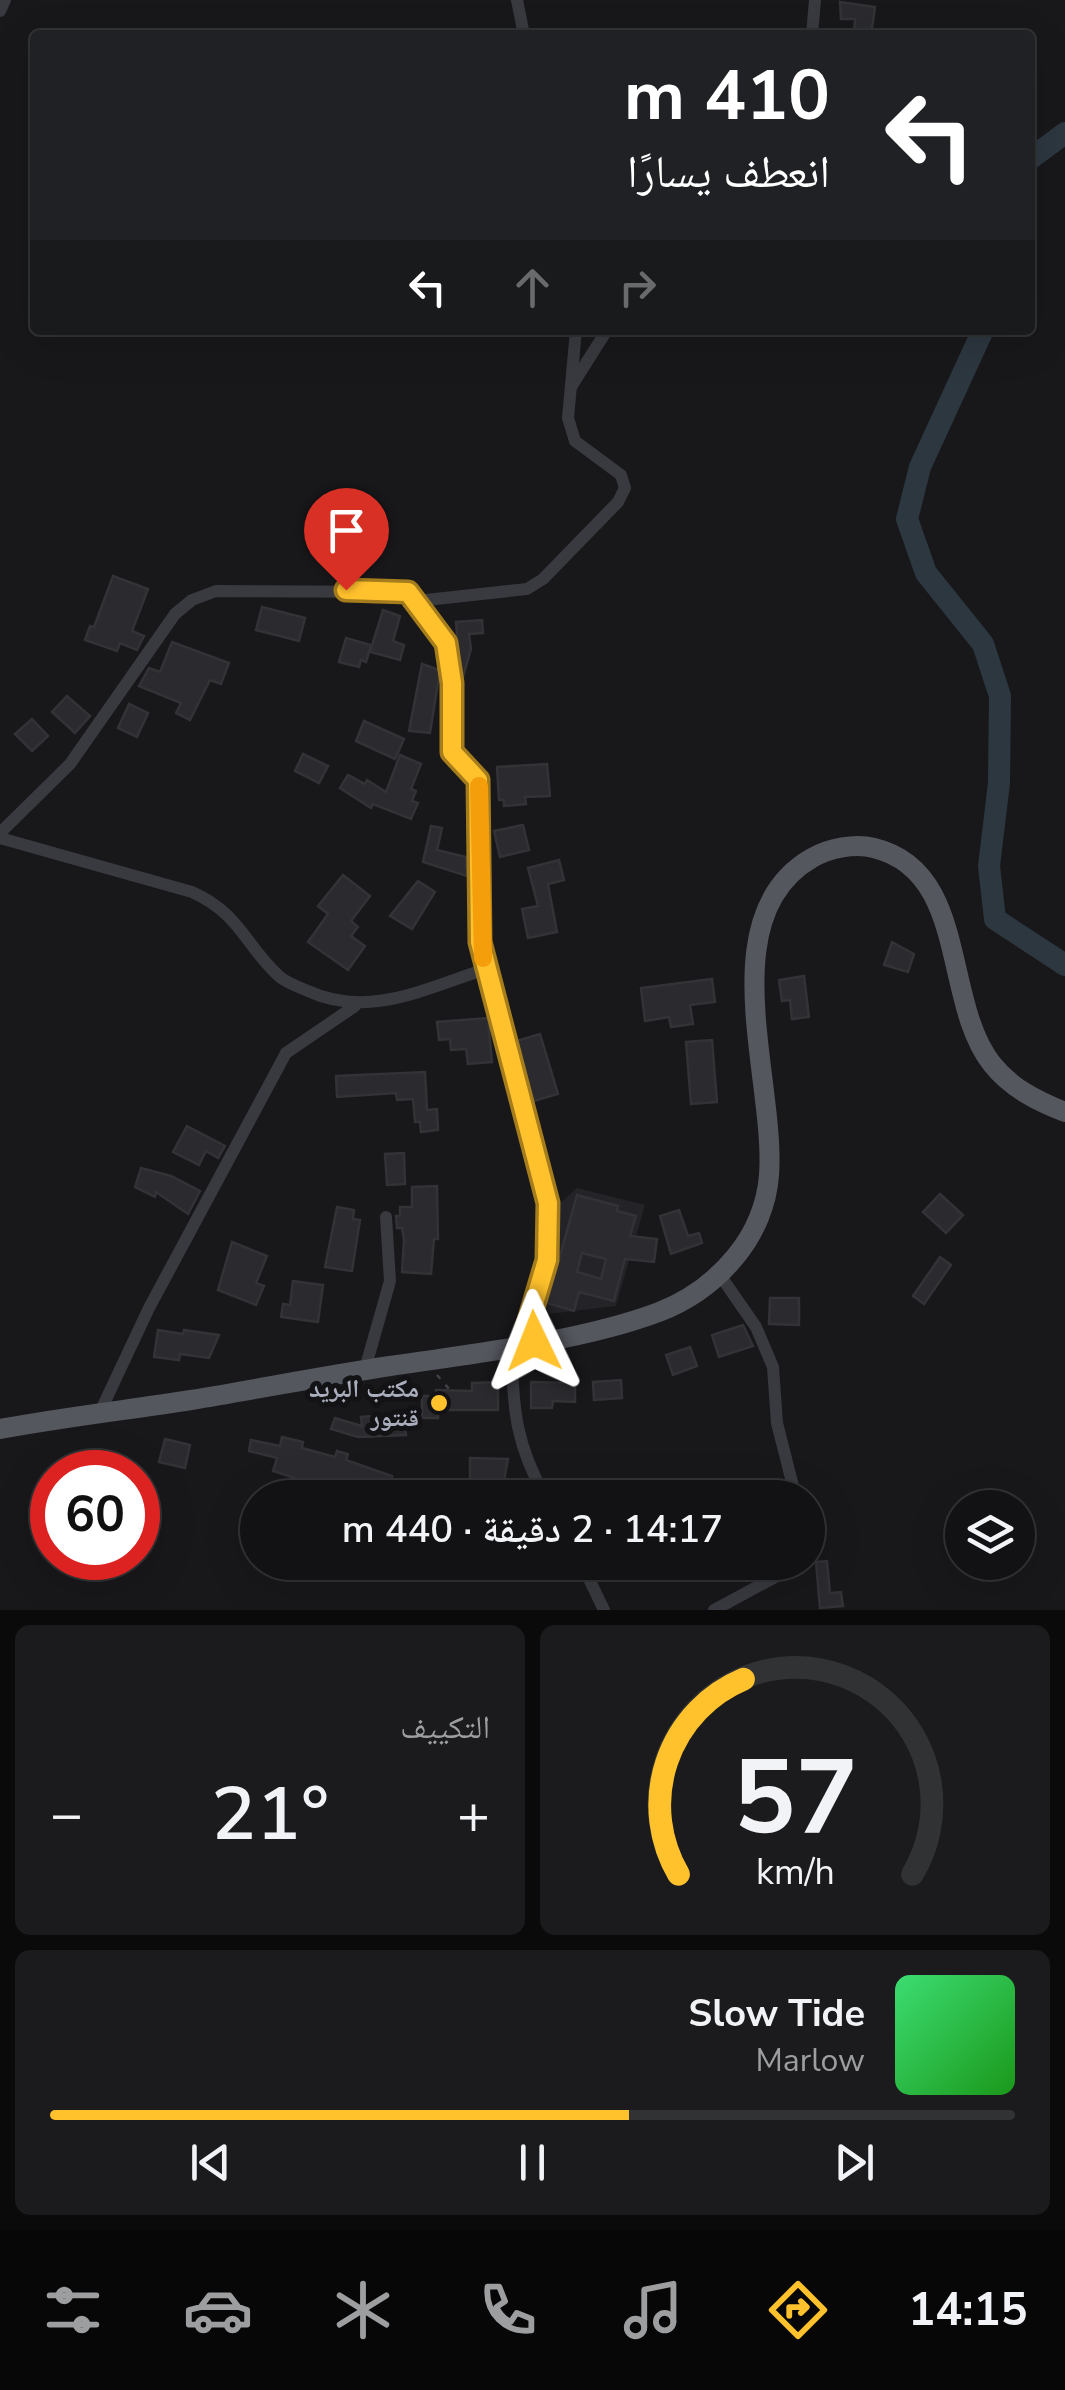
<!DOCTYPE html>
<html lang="ar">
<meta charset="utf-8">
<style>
body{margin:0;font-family:"Nunito Sans","Noto Naskh Arabic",sans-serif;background:#1b1b1d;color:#f1f3f6;direction:rtl;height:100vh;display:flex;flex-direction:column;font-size:38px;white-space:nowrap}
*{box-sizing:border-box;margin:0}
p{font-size:32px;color:#9c9ea0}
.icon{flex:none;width:55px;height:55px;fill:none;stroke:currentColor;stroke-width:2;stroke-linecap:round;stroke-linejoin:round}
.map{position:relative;height:1610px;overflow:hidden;direction:ltr}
.drawer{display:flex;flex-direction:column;gap:15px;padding:15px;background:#0a0a0b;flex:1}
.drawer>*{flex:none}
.guide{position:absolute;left:30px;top:30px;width:1005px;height:305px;border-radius:10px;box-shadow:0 10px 40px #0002,0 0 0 2px #313234;direction:rtl;background:#202124;color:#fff;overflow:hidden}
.tools{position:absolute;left:945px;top:1490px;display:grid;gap:20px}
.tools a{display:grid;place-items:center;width:90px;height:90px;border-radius:50%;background:#121214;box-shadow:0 10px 40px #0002,0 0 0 2px #313234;font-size:50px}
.speed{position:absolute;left:30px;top:1450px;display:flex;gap:20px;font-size:50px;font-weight:700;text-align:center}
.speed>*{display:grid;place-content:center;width:130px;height:130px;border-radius:50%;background:#121214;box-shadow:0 10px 40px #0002,0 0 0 2px #313234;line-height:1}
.speed .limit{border:15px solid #d22;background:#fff;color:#111}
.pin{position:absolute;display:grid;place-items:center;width:85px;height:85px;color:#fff;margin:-102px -42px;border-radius:50% 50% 50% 0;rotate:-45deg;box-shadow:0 0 10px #0007}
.pin .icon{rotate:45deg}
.me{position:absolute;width:110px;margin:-55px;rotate:358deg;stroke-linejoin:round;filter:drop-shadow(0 0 8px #0008)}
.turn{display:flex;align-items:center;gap:35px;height:210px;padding:0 40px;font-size:45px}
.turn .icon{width:130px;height:130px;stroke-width:2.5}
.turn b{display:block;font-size:70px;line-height:85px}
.lanes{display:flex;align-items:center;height:95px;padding:0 40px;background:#0003;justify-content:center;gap:50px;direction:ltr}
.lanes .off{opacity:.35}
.big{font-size:75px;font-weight:600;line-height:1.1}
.drawer .widget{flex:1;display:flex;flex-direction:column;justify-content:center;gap:15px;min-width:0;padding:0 35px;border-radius:15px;background:#1b1b1d}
.drawer .dial{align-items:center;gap:0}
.dial svg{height:260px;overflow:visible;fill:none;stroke:#313234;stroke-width:7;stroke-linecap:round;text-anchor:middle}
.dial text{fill:#f1f3f6;stroke:none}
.song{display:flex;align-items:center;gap:30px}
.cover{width:120px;height:120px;border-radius:15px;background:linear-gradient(135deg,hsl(140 70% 55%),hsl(120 70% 35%))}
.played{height:10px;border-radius:5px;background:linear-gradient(90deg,#ffc12c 60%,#313234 60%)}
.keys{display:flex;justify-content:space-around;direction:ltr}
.heat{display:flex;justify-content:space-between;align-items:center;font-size:55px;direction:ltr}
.drawer .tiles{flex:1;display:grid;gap:15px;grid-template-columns:1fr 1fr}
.widget:last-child{grid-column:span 2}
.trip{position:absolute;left:240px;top:1480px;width:585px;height:100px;border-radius:50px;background:#121214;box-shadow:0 10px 40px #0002,0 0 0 2px #313234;font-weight:600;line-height:100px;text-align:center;direction:rtl}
.tab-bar{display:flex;height:160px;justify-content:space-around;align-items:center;background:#070708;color:#9c9ea0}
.tab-bar .icon{width:70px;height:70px}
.tab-bar .current{color:#ffc12c}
.tab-bar b{font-size:45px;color:#f1f3f6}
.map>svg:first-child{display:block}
</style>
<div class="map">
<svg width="1065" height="1610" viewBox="0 0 1065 1610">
<rect width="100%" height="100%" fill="#18181b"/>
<polygon fill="#242428" points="577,1188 645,1205 616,1306 539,1315 555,1260 557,1206"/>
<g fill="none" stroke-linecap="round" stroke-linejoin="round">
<g stroke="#2d3740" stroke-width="22">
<polyline points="1030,159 1065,133"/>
<polyline points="983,330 920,467 907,519 926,573 983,644 1000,696 999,783 989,866 995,919 1065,965"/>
</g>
</g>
<g fill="#2b2b2f" stroke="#323237" stroke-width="2.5" fill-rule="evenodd">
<polygon points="840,2 875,7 871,35 854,34 855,19 841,19"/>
<polygon points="113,576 148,589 132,631 144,636 137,650 120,643 117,651 85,640 90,626 94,627"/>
<polygon points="262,607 305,618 299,641 256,630"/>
<polygon points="383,610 400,616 393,641 404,645 400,660 370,652"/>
<polygon points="482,620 483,633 469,634 471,649 461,684 456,622"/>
<polygon points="346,638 371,645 366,662 361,660 359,667 339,662"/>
<polygon points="172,642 229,663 221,684 210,680 190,720 176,713 181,703 139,686 149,668 160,672"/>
<polygon points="422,664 440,670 430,733 409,731"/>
<polygon points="67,696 90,716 75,733 52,712"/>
<polygon points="129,704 148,713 137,737 118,728"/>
<polygon points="32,719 48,736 32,751 15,734"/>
<polygon points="364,721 404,739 395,759 356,741"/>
<polygon points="303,754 328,766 319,783 295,771"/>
<polygon points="400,755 421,764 411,789 416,791 412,801 418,803 411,819 373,804 371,808 340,788 348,775 365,784 367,780 386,792"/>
<polygon points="547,764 550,796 525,797 526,804 504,806 504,800 499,800 497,767"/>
<polygon points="523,825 529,850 500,857 494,831"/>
<polygon points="431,826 442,828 437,850 466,857 467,876 423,862"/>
<polygon points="559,860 564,880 548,884 557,932 528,938 522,909 538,906 528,868"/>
<polygon points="343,875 370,896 351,921 358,927 351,936 365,946 348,970 308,942 328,914 318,906"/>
<polygon points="418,881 435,892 412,929 390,916"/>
<polygon points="892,942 914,954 908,972 884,965"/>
<polygon points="804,976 809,1017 792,1019 790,1000 782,1001 779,980"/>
<polygon points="712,979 715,1002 690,1005 693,1024 671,1027 669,1017 645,1021 641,988"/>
<polygon points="488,1018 492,1062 468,1064 466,1049 451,1050 450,1039 439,1040 437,1022"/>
<polygon points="540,1034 558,1094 534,1101 516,1041"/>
<polygon points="712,1040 717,1102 691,1104 686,1042"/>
<polygon points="425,1072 427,1110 437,1109 438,1130 421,1132 420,1122 415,1122 413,1099 397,1100 396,1093 337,1097 336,1076"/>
<polygon points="187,1126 225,1146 218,1158 206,1151 199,1165 173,1152"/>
<polygon points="404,1153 405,1184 387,1185 385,1154"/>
<polygon points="141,1168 171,1176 200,1191 188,1214 156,1192 155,1197 135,1187"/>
<polygon points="437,1186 438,1239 434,1239 431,1274 402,1272 404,1240 402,1228 397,1228 396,1216 400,1216 400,1207 412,1207 412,1187"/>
<polygon points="940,1194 963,1215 946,1233 923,1212"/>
<path d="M 577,1195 L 618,1206 L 617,1211 L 636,1216 L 630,1236 L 657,1239 L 654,1262 L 625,1259 L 614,1301 L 579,1292 L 574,1311 L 547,1303 ZM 582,1253 L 606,1259 L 601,1279 L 577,1272 Z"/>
<polygon points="337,1207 354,1210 353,1219 360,1220 352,1271 325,1267"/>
<polygon points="679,1210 688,1236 699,1233 702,1243 671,1254 660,1216"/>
<polygon points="232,1242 267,1256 256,1283 264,1286 256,1305 218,1290"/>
<polygon points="940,1257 951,1265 924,1304 913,1296"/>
<polygon points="293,1281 323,1285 318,1322 281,1317 283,1304 290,1305"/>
<polygon points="770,1298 799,1298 799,1325 769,1324"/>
<polygon points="743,1325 753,1346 719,1357 712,1335"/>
<polygon points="158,1330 183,1334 184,1330 219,1335 209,1358 180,1354 179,1360 154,1357"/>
<polygon points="690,1347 697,1366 673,1375 666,1355"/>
<polygon points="621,1380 622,1398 594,1400 593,1382"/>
<polygon points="498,1382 498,1410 438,1410 438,1418 422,1418 422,1396 435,1396 436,1390 472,1391 472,1383"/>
<polygon points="531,1382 575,1383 575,1402 553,1401 552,1408 531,1408"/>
<polygon points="374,1416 375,1422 404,1418 406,1435 358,1437 331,1429 335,1418 362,1426 361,1417"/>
<polygon points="282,1437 303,1442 302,1448 335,1457 337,1451 348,1454 346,1460 392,1476 388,1495 362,1490 360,1496 304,1481 273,1471 277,1458 249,1451 251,1440 280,1446"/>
<polygon points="165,1439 190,1445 185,1468 159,1462"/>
<polygon points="470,1458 508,1459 503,1486 470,1485"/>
<polygon points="827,1561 830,1593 841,1592 843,1606 820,1608 816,1562"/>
</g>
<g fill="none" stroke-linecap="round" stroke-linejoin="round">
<polyline stroke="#3f4147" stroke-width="2.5" stroke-dasharray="5 8" stroke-linecap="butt" points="437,1375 449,1389"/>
<g stroke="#393a40" stroke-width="12">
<polyline points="517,0 524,35"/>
<polyline points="0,11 5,0"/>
<polyline points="812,35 815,0"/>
<polyline points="571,387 607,330"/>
<path d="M 417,601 C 424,614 444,636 447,647 C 456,682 446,717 452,752 L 478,780 L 480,942 L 548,1203 L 547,1260 L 522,1344"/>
<polyline points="0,833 70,764 175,614 192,600 216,591 408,592 417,601 527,589 543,579 618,502 625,488 621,475 575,441 568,418 576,330"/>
<path d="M 0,838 L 192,892 C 241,914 245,946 280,977 C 287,983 299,987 308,991 C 369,1019 426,988 486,969"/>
<polyline points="720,1275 756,1327 773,1367 777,1423 796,1498"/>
<path d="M 511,1346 C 514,1409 514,1442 546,1498"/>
<polyline points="365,1369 390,1281 386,1217"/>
<polyline points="101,1410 149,1308 286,1053 355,1006"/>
<polyline points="581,1562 604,1610"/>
<polyline points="714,1610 803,1562"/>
</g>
<path stroke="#55575f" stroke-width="20" d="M 0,1429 C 64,1417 127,1410 191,1400 C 258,1389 324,1376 390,1366 C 472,1354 582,1341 659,1312 C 690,1300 715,1282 736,1256 C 755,1233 767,1204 769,1175 C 776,1081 710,916 812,858 C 829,848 855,843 874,848 C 969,871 942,1001 992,1064 C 1011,1088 1037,1101 1065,1112"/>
</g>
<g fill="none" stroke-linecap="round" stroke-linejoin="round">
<defs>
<polyline id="route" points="346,590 408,592 446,643 452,683 452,752 478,780 480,942 548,1203 547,1260 522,1344 534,1341"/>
</defs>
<use href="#route" stroke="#a67d1d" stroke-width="25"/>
<use href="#route" stroke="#ffc12c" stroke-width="18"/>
<polyline stroke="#f59e0b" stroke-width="18" points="479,786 483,958"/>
</g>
<circle fill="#ffc12c" stroke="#131316" stroke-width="4" cx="439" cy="1403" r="10"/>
<g text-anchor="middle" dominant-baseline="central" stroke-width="10" stroke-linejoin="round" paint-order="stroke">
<g font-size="25" font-weight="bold" fill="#aaaebc" stroke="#131316" text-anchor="end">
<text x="419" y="1389">مكتب البريد<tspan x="419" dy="29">قنتور</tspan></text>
</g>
</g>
</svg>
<div class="tools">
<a><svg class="icon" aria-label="layers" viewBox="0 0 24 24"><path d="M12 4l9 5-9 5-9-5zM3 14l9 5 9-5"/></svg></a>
</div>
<div class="speed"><div class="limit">60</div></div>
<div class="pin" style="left:346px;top:590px;background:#d93025"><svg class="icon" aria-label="arrive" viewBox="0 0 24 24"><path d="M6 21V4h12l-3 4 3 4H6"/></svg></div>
<svg class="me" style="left:534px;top:1341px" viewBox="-20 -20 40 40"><path d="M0-17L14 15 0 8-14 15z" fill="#ffc12c" stroke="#fff" stroke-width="4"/></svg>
<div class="trip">14:17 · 2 دقيقة · 440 m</div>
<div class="guide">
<div class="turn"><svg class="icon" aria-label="left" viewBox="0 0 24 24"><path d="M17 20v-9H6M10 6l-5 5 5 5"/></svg><div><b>410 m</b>انعطف يسارًا</div></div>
<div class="lanes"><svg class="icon" aria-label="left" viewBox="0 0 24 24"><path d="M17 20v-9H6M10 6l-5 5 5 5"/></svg><svg class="icon off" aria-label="ahead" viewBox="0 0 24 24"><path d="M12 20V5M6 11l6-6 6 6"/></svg><svg class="icon off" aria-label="right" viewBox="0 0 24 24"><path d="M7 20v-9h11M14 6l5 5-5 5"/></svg></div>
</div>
</div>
<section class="drawer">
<div class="tiles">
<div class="widget dial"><svg viewBox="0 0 100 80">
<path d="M14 69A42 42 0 1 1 86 69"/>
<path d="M14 69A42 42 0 0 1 34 9" stroke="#ffc12c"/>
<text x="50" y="56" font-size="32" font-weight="700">57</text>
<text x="50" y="72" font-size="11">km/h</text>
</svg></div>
<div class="widget"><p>التكييف</p>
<div class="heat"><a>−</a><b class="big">21°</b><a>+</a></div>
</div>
<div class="widget">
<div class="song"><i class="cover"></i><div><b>Slow Tide</b><p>Marlow</p></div></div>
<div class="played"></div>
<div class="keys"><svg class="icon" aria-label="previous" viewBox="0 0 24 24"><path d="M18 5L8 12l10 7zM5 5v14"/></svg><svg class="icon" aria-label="pause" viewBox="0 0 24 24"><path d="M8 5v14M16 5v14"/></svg><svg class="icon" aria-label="next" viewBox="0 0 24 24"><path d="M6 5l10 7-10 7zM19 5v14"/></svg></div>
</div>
</div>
</section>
<nav class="tab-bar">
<b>14:15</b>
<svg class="icon current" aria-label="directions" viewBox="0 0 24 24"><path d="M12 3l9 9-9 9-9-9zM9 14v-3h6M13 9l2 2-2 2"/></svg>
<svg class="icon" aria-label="music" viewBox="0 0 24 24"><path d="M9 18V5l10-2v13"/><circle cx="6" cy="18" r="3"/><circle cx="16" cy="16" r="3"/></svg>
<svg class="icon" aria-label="phone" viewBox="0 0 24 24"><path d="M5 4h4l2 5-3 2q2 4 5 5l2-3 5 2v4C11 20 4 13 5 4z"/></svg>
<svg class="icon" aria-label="climate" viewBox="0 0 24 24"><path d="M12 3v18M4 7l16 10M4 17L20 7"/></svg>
<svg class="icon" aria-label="car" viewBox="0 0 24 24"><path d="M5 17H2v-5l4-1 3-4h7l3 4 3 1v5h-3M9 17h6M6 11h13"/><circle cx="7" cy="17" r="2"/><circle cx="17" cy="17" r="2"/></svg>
<svg class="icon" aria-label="filters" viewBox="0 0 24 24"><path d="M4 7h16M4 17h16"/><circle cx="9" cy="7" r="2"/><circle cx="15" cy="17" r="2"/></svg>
</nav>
